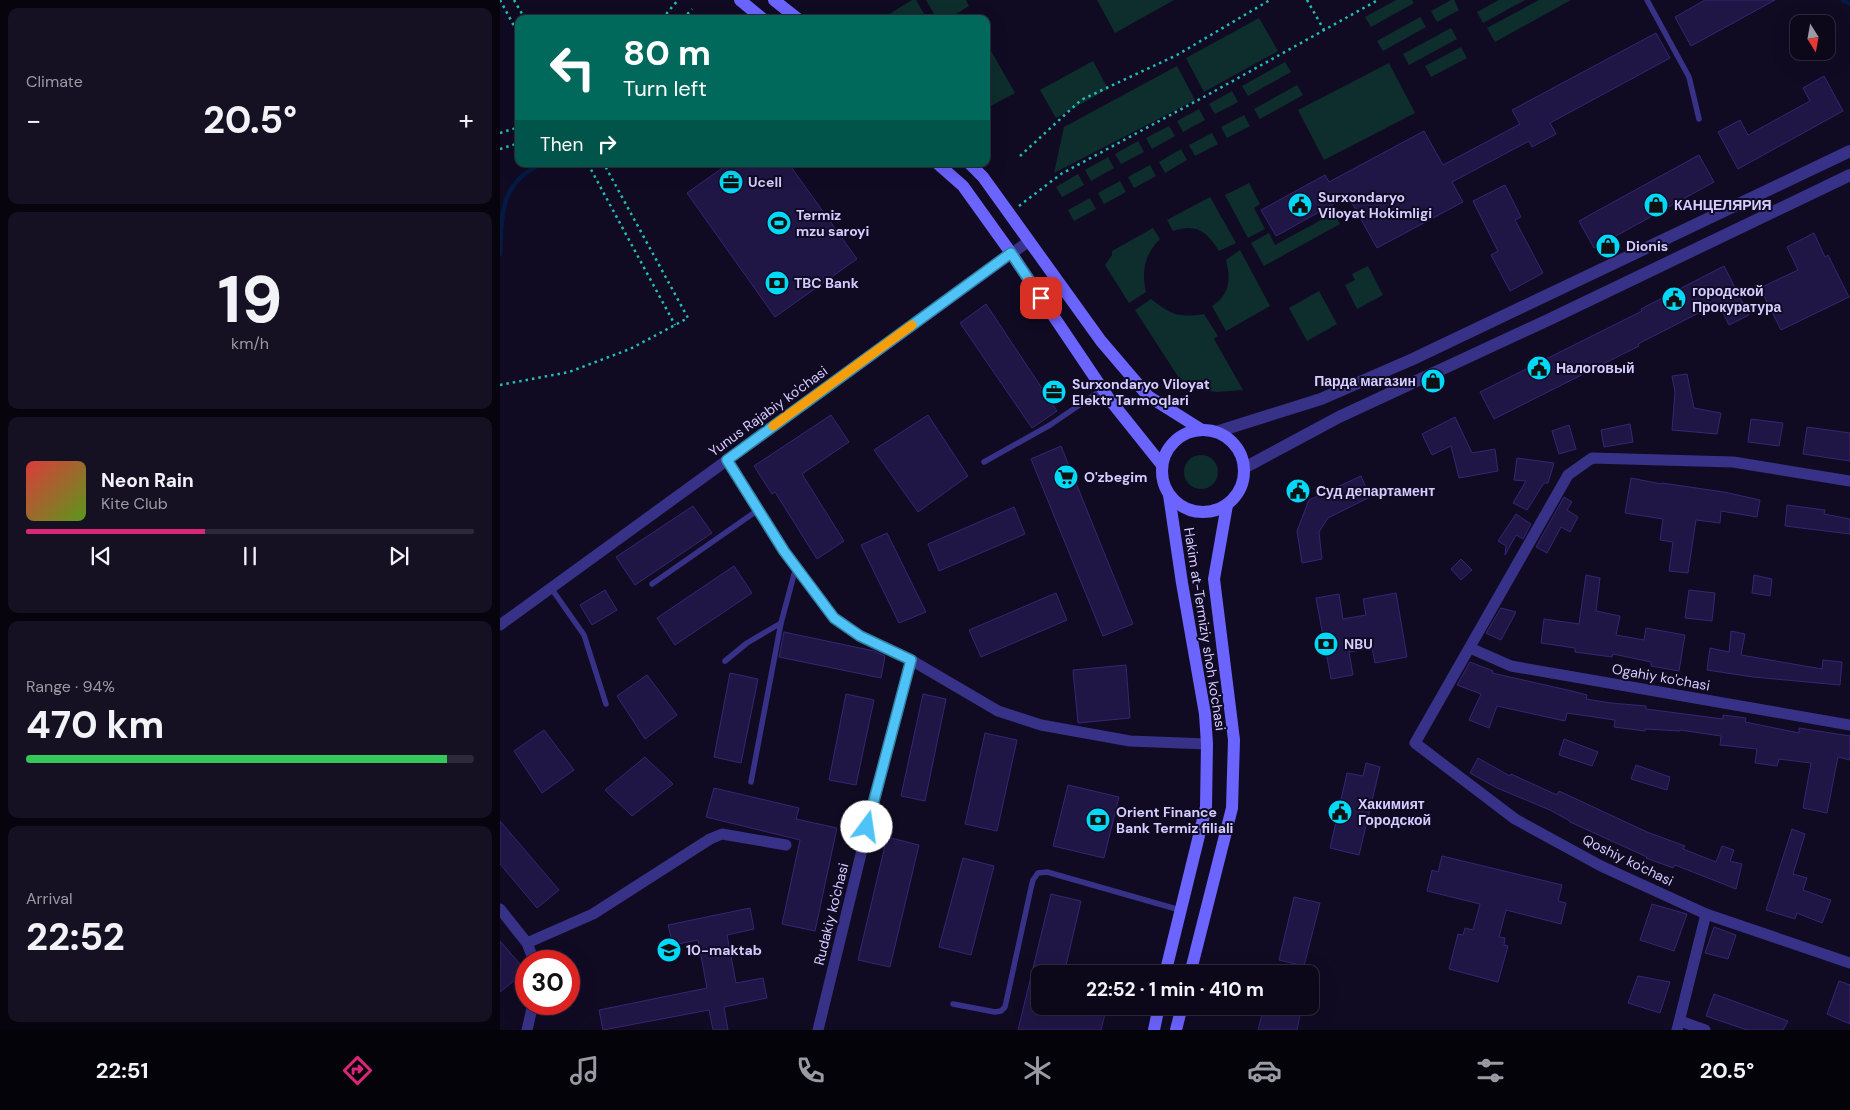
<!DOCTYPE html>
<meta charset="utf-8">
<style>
body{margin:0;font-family:"DM Sans",sans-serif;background:#151123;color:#f1f3f6;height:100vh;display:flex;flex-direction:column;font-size:19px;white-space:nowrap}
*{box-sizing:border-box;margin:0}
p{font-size:16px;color:#9a9aa2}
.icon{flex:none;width:28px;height:28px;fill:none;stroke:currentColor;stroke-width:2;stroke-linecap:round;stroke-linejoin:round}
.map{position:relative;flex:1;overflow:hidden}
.drawer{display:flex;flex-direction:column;gap:8px;padding:8px;background:#07040e;width:500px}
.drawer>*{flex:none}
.guide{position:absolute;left:15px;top:15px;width:475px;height:152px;border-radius:10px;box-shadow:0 5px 20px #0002,0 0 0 1px #2c2939;background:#00695c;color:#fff;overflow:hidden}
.needle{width:32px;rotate:169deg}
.fabs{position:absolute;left:1290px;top:15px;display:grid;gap:10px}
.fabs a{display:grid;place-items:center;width:45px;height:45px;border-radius:10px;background:#0c081a;box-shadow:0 5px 20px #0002,0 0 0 1px #2c2939;font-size:25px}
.speed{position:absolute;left:15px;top:950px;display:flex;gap:10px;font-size:25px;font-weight:700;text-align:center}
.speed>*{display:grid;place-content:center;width:65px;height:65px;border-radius:50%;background:#0c081a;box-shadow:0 5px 20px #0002,0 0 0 1px #2c2939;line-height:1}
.speed .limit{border:8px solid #d22;background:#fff;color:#111}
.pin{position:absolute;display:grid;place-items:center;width:42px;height:42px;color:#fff;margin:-21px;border-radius:10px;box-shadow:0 2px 8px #0006}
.me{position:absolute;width:55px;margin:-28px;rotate:14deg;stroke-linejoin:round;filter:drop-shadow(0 0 4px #0008)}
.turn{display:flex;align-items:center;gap:18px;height:105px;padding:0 25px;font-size:22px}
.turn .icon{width:65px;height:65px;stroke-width:2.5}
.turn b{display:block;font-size:35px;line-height:42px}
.then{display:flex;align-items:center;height:48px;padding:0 25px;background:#0003;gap:10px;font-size:19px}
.big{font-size:38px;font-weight:700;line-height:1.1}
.drawer .card{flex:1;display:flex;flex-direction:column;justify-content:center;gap:8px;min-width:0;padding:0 18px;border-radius:10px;background:#151123}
.drawer .dial{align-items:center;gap:0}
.dial b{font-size:65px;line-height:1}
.song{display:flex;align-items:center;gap:15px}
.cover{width:60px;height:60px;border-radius:8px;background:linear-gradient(135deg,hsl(0 70% 55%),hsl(90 70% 35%))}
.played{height:5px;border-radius:2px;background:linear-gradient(90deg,#db2777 40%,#2c2939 40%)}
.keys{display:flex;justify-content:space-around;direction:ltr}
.heat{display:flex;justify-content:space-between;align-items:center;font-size:28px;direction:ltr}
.charge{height:8px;border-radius:4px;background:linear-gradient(90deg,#34c759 94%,#2c2939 0)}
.trip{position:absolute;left:531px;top:965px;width:288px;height:50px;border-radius:10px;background:#0c081a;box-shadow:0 5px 20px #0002,0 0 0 1px #2c2939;font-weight:700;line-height:50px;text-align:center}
.tabs{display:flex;height:80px;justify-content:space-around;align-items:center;background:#05030a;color:#9a9aa2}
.tabs .icon{width:35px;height:35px}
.tabs .on{color:#db2777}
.tabs b{font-size:22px;color:#f1f3f6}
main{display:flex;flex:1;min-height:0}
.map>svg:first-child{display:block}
</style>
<main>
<section class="drawer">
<div class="card"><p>Climate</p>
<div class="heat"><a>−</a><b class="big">20.5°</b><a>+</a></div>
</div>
<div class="card dial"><b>19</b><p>km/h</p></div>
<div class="card">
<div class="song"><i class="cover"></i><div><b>Neon Rain</b><p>Kite Club</p></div></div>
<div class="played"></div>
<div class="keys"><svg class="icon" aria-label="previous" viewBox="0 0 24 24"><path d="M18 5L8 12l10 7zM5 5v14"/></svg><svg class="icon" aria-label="pause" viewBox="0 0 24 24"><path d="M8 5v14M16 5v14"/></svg><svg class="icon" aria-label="next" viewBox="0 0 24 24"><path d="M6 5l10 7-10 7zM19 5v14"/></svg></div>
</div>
<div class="card"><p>Range · 94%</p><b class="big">470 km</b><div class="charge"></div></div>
<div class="card"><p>Arrival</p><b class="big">22:52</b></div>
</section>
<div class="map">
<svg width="1350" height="1030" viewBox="0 0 1350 1030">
<rect width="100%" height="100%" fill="#100b23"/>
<g fill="#0e2d2d">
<polygon points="412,0 416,0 427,19 381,19"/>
<polygon points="426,0 466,0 469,6 448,19 437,19"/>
<polygon points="597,0 674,0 615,33"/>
<polygon points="896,0 912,0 914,3 871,27 865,17"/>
<polygon points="951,0 954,0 959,10 937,22 931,11"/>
<polygon points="999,0 1025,0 983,23 977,12"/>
<polygon points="1039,0 1071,0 995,42 987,28"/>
<polygon points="920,17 926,27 883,51 877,41"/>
<polygon points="759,18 778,51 704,92 686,58"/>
<polygon points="951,28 957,39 909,65 903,54"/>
<polygon points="486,42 515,93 487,108 486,106"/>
<polygon points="961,47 967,58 931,77 925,66"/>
<polygon points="593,61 608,89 556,118 540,90"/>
<polygon points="785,62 791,72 748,96 742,86"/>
<polygon points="889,63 915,113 824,160 798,110"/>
<polygon points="677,66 695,100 554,173 564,127"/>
<polygon points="797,85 803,95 760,119 754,109"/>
<polygon points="732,91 738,102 715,114 709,104"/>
<polygon points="699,109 705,120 683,132 677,121"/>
<polygon points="744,115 750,126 727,138 721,127"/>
<polygon points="669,126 675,136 652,149 646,138"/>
<polygon points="712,133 718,144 695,156 689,145"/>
<polygon points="638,141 644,152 621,164 615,154"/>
<polygon points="681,149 687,160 665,173 659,162"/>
<polygon points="608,157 614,168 591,181 585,170"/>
<polygon points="650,165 656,176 634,188 628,177"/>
<polygon points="578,174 584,185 562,197 556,187"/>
<polygon points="620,181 626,192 604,204 598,193"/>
<polygon points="749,183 760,204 754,208 765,229 748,238 725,195"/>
<path d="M 710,197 L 736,243 L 719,251 C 707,232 697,223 673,231 L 667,220 Z"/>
<polygon points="590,198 596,209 574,221 568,210"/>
<polygon points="834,213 840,224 764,266 751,243 769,233 775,245"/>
<path d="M 653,228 L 660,239 C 645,254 641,271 646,292 L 629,303 L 605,265 L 612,255 L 612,251 Z"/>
<path d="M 740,250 L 770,306 L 726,331 L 712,306 C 730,295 731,279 726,260 Z"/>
<polygon points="868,266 883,295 857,309 845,285 855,280 852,274"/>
<polygon points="819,291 837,324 807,341 789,308"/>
<path d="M 651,299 C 671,315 679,318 704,314 L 718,336 L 714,339 L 743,390 L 717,392 L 699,390 L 679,378 L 635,310 Z"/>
<circle cx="701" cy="472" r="17"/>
</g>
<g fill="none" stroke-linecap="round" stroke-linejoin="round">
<g stroke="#051a43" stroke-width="4.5">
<polyline points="1343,0 1350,4"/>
<polyline points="112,165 116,164"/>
<path d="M 0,254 C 2,213 0,182 42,164"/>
</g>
</g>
<g fill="#201646" stroke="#372574">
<polygon points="1205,0 1275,0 1191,46 1175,17"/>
<polygon points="1156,33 1170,58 1050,123 1056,134 1032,147 1029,141 952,182 963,202 877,248 848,196 776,236 761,210 825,175 829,182 924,131 943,165 1020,124 1012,110"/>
<polygon points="1324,76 1343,111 1238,169 1218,132 1240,120 1248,135 1310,101 1303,88"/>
<polygon points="1199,155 1214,182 1094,248 1079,221"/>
<polygon points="228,164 289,164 357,259 275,317 187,193"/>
<polygon points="1005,185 1021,217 1015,220 1043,273 1010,291 991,255 998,251 973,201"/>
<polygon points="1314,233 1325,257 1328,255 1349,297 1281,330 1260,288 1298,270 1287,247"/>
<polygon points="1224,266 1249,315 1229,325 1218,303 1138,344 1139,346 994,419 980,392 1142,311 1141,309"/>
<polygon points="486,304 557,411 532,428 460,323"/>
<polygon points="1187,374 1194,408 1221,413 1217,434 1172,430 1175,392 1172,376"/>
<polygon points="331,415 349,442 302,474 344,541 317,559 275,492 272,494 254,466"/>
<polygon points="428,415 468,476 418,512 374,450"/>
<polygon points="955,417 972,453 995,449 998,471 959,478 951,446 932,455 922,434"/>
<polygon points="1251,419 1283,423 1279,446 1248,442"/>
<polygon points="1130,424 1133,442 1104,447 1101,430"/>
<polygon points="1069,425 1076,449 1059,454 1052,431"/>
<polygon points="1307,427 1350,433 1350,461 1303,454"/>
<polygon points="561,446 633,624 603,636 531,459"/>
<polygon points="1017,458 1054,463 1048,483 1044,483 1027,510 1013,503 1026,481 1014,480"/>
<polygon points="861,476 870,497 828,518 819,532 822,559 802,563 797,531 809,500"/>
<polygon points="1131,478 1161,484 1162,483 1224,492 1260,500 1257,517 1221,511 1220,523 1196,520 1188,573 1169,571 1173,542 1160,540 1163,519 1125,513"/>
<polygon points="1064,497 1072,502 1067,510 1078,517 1070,532 1061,527 1047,553 1036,547"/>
<polygon points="1287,505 1325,510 1324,514 1350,519 1350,534 1285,526"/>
<polygon points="193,506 212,533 135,585 116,557"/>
<polygon points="514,507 525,534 439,571 428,544"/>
<polygon points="1016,514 1031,524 1023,539 1016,535 1005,555 1006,546 998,541"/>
<polygon points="387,533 426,612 399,623 361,545"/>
<polygon points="961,559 972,570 961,580 951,569"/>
<polygon points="234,566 252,593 175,645 157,618"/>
<polygon points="1086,575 1100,578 1096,611 1120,616 1116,635 1144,640 1146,628 1185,635 1179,671 1151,666 1151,662 1113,654 1112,657 1075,652 1075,648 1041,643 1044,619 1079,624"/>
<polygon points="1254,575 1272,579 1270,596 1252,593"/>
<polygon points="105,590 117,610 92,625 80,605"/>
<polygon points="1189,590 1215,593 1212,621 1185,618"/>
<polygon points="556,593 567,620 481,657 469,630"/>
<polygon points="896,593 907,657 875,663 872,648 849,652 853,675 831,679 816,598 839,594 843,619 866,615 863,599"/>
<polygon points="1001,608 1016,612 1001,640 986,633"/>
<polygon points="1231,631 1245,634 1241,655 1322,669 1323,660 1342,662 1340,685 1253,677 1207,670 1210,648 1229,652"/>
<polygon points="284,632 374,651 385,656 381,678 279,657"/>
<polygon points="970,662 993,671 992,673 1072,691 1087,695 1086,699 1111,703 1146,706 1146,709 1223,719 1223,715 1246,718 1245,722 1299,733 1299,728 1350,736 1350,760 1338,757 1327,813 1303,808 1311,763 1279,759 1277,766 1255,763 1257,749 1220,745 1221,736 1180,730 1180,731 1145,729 1145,731 1114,727 1115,720 1067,713 1065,721 997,706 989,728 969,720 981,694 957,685"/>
<polygon points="626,665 630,718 578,723 573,670"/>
<polygon points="230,673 258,679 241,763 214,757"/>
<polygon points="147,675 177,715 145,739 117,696"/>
<polygon points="346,694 374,700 356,785 329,780"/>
<polygon points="423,694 446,699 425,801 401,796"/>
<polygon points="44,730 74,770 42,793 14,751"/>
<polygon points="485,733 517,740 497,831 465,824"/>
<polygon points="1064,739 1098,752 1092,766 1059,755"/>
<polygon points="145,757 173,784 132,816 105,790"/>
<polygon points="978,758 1010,776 1011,774 1057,795 1059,791 1147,832 1185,846 1183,849 1216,862 1222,846 1234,850 1230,861 1242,864 1236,889 1175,865 1173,868 1146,858 1147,857 1070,822 1070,821 1050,810 997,788 970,773"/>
<polygon points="866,763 880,767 859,855 830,848 847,773 863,776"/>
<polygon points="1136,765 1170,777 1167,790 1131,779"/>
<polygon points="568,785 619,797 604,858 553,846"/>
<polygon points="214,788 299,808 296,819 337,828 315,931 282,924 300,840 206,817"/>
<polygon points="0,821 59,890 37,908 0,864"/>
<polygon points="1292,829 1305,834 1293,874 1307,878 1303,890 1331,900 1322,923 1297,913 1295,919 1266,910"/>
<polygon points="387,837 419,845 390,967 358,960"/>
<polygon points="942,856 1062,885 1058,901 1066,903 1061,924 1006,910 999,937 1005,938 1004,945 1008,946 998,982 949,969 958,934 963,935 965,928 973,930 980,904 927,891 932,870 938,872"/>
<polygon points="463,858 494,866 471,955 439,947"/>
<polygon points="551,894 581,901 564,974 540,974 540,1006 607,1006 601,1030 518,1030"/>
<polygon points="794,897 820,903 804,966 779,960"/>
<polygon points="1152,904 1187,914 1174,951 1140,940"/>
<polygon points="250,908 254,929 227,935 236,983 263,978 267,998 224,1007 228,1030 213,1030 209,1010 103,1030 99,1010 207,988 198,940 173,945 168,925"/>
<polygon points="1214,927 1236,935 1228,959 1205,953"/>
<polygon points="0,941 26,971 0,992"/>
<polygon points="1138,976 1170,982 1160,1013 1128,1003"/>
<polygon points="1339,981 1350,985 1350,1024 1327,1014"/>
<polygon points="1214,994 1288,1021 1283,1030 1247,1030 1206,1016"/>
<polygon points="764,1006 780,1006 801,1011 797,1030 758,1030"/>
</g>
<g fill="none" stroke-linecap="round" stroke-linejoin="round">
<g stroke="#22beb8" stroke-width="2.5" stroke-dasharray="2.5 4" stroke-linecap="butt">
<polyline points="0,0 19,35"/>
<polyline points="14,0 25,19"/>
<polyline points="807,0 824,30"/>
<polyline points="162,19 178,0"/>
<polyline points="183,19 192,9"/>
<polyline points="0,133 19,127"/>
<polyline points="0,149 19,143"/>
<polyline points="520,156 581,100 677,55 770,0"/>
<polyline points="88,164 175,325"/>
<polyline points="519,206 561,174 713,92 878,0"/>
<polyline points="0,385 69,372 130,349 188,318 104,164"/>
</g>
<g stroke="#373287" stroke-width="5.5">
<polyline points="1147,0 1189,77 1199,119"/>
<polyline points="484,462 550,425 603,389"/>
<polyline points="152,584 258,510"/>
<polyline points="51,588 84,635 106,704"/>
<polyline points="225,661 247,643 281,623 296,567"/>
<polyline points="251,782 281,623"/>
<polyline points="453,1004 495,1012 501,1011 505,1007 531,888 533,880 538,873 547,872 680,910"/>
</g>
<g stroke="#373287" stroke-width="11">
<polyline points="227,460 284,551 334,618 360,636 411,660 498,711 541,725 630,741 707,744"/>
<polyline points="1350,481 1233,462 1092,458 1068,475 915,743 1015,819 1101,866 1206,914 1350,963"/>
<polyline points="0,625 529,241"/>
<polyline points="970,648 1011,666 1350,725"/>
<polyline points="0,909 27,943 34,961"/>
<polyline points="27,943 93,914 210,839 222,834 286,845"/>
<polyline points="1180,1021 1205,1030"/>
<polyline points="27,1030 33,1004"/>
<polyline points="318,1030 372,809 411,660"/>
<polyline points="1177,1030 1206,914"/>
</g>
<g stroke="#373287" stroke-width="12">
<polyline points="716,432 821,399 913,359 1350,151"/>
<polyline points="744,468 839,417 1048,320 1350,175"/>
</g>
<g stroke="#6c64ff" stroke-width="12">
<polyline points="240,0 263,19"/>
<polyline points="274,0 298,19"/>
<polyline points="438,164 463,186 511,253 610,400 662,465"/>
<polyline points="470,164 483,177 601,341 648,396 702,430"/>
<circle cx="703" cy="471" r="41"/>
<polyline points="665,974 706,807 707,744 705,714 682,583 669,495"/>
<polyline points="690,974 732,808 734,740 714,579 727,505"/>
<polyline points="654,1030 659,1006"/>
<polyline points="676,1030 682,1006"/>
</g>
</g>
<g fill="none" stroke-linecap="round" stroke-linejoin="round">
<defs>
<polyline id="route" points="367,827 411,660 360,636 334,618 284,551 227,460 511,253 541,298"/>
</defs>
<use href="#route" stroke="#337fa1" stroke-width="12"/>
<use href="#route" stroke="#4fc3f7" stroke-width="9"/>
<polyline stroke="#f59e0b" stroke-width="9" points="273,426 412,325"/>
</g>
<defs>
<symbol id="office-disc" viewBox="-11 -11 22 22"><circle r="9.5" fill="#00daf8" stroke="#100b23"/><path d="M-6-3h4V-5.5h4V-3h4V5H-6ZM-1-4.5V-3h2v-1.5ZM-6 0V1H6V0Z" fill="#111"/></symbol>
<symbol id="civic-disc" viewBox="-11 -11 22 22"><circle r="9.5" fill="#00daf8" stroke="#100b23"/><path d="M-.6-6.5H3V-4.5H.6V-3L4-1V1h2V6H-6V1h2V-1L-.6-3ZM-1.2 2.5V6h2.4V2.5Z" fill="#111"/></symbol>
<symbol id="shop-disc" viewBox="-11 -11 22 22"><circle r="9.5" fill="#00daf8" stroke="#100b23"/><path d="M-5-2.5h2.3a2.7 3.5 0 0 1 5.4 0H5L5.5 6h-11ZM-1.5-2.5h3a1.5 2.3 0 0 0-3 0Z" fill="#111"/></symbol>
<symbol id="stadium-disc" viewBox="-11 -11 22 22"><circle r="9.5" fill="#00daf8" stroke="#100b23"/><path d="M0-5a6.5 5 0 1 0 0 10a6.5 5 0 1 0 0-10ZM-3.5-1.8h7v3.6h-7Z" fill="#111"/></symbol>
<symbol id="bank-disc" viewBox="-11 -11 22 22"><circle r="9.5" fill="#00daf8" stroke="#100b23"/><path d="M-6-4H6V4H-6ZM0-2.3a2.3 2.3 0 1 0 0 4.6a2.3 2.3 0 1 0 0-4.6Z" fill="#111"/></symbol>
<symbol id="supermarket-disc" viewBox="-11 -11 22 22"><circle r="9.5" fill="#00daf8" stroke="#100b23"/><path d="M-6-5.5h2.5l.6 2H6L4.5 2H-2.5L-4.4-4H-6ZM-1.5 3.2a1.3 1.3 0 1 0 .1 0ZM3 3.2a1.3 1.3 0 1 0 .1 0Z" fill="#111"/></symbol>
<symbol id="school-disc" viewBox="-11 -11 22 22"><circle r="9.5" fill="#00daf8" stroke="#100b23"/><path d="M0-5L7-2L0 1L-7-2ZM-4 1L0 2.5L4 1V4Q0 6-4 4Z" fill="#111"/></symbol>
</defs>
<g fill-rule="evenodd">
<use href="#office-disc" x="217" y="168" width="28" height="28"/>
<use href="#civic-disc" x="786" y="191" width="28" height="28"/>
<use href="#shop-disc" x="1142" y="191" width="28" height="28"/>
<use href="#stadium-disc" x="265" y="209" width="28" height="28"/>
<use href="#shop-disc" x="1094" y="232" width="28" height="28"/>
<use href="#bank-disc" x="263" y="269" width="28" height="28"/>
<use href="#civic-disc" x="1160" y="285" width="28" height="28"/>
<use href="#civic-disc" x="1025" y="354" width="28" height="28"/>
<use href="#shop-disc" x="919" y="367" width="28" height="28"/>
<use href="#office-disc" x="540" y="378" width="28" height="28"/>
<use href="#supermarket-disc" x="552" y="463" width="28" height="28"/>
<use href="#civic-disc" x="784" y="477" width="28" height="28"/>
<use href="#bank-disc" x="812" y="630" width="28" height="28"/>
<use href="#civic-disc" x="826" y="798" width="28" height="28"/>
<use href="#bank-disc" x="584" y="806" width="28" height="28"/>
<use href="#school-disc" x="155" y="936" width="28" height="28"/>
</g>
<g text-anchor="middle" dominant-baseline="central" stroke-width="4" stroke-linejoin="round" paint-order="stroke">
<g font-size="14" font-weight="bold" fill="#d4cdff" stroke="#100b23" text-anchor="start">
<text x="248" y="182">Ucell</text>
<text x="818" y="197">Surxondaryo<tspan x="818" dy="16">Viloyat Hokimligi</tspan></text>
<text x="1174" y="205">КАНЦЕЛЯРИЯ</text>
<text x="296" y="215">Termiz<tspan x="296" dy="16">mzu saroyi</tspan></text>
<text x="1126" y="246">Dionis</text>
<text x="294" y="283">TBC Bank</text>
<text x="1192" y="291">городской<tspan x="1192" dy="16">Прокуратура</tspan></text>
<text x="1056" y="368">Налоговый</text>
<text x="916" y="381" text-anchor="end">Парда магазин</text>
<text x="572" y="384">Surxondaryo Viloyat<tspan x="572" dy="16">Elektr Tarmoqlari</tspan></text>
<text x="584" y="477">O'zbegim</text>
<text x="816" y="491">Суд департамент</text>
<text x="844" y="644">NBU</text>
<text x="858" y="804">Хакимият<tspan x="858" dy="16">Городской</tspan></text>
<text x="616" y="812">Orient Finance<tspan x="616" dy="16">Bank Termiz filiali</tspan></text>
<text x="186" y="950">10-maktab</text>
</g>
<g font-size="14" fill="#d4cdff" stroke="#100b23">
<text transform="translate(268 411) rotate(-36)">Yunus Rajabiy ko'chasi</text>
<text transform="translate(705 629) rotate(81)">Hakim at-Termiziy shoh ko'chasi</text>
<text transform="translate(1161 677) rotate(10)">Ogahiy ko'chasi</text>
<text transform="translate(1128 860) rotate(26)">Qoshiy ko'chasi</text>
<text transform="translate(331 914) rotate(-76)">Rudakiy ko'chasi</text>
</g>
</g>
</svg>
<div class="fabs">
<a><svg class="needle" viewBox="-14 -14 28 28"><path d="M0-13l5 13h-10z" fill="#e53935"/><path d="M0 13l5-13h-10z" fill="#9a9aa2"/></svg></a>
</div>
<div class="speed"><div class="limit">30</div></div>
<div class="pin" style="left:541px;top:298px;background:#d93025"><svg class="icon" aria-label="arrive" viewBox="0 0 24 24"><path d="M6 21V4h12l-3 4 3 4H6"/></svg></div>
<svg class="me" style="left:367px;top:827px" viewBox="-20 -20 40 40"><circle r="19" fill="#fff"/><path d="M0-13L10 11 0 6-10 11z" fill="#4fc3f7"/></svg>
<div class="trip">22:52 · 1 min · 410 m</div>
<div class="guide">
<div class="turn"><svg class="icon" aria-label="left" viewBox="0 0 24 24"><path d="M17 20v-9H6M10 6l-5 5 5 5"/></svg><div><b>80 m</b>Turn left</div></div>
<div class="then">Then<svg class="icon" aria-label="right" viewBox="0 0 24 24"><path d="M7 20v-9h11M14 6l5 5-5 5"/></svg></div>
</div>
</div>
</main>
<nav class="tabs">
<b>22:51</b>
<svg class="icon on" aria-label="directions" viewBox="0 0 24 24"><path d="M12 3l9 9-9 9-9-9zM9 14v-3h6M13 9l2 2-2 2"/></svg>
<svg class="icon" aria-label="music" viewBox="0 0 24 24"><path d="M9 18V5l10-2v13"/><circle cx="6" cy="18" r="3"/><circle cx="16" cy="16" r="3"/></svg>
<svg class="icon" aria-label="phone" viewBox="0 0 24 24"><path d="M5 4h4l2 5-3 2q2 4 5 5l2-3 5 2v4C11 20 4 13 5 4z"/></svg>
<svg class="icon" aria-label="climate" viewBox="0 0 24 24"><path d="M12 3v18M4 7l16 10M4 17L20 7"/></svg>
<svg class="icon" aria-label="car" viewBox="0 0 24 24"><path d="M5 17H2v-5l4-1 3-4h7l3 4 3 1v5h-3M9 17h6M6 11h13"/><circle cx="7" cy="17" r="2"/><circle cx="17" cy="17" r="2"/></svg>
<svg class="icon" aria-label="filters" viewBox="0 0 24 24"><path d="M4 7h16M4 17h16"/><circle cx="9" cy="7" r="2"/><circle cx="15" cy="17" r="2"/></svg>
<b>20.5°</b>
</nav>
